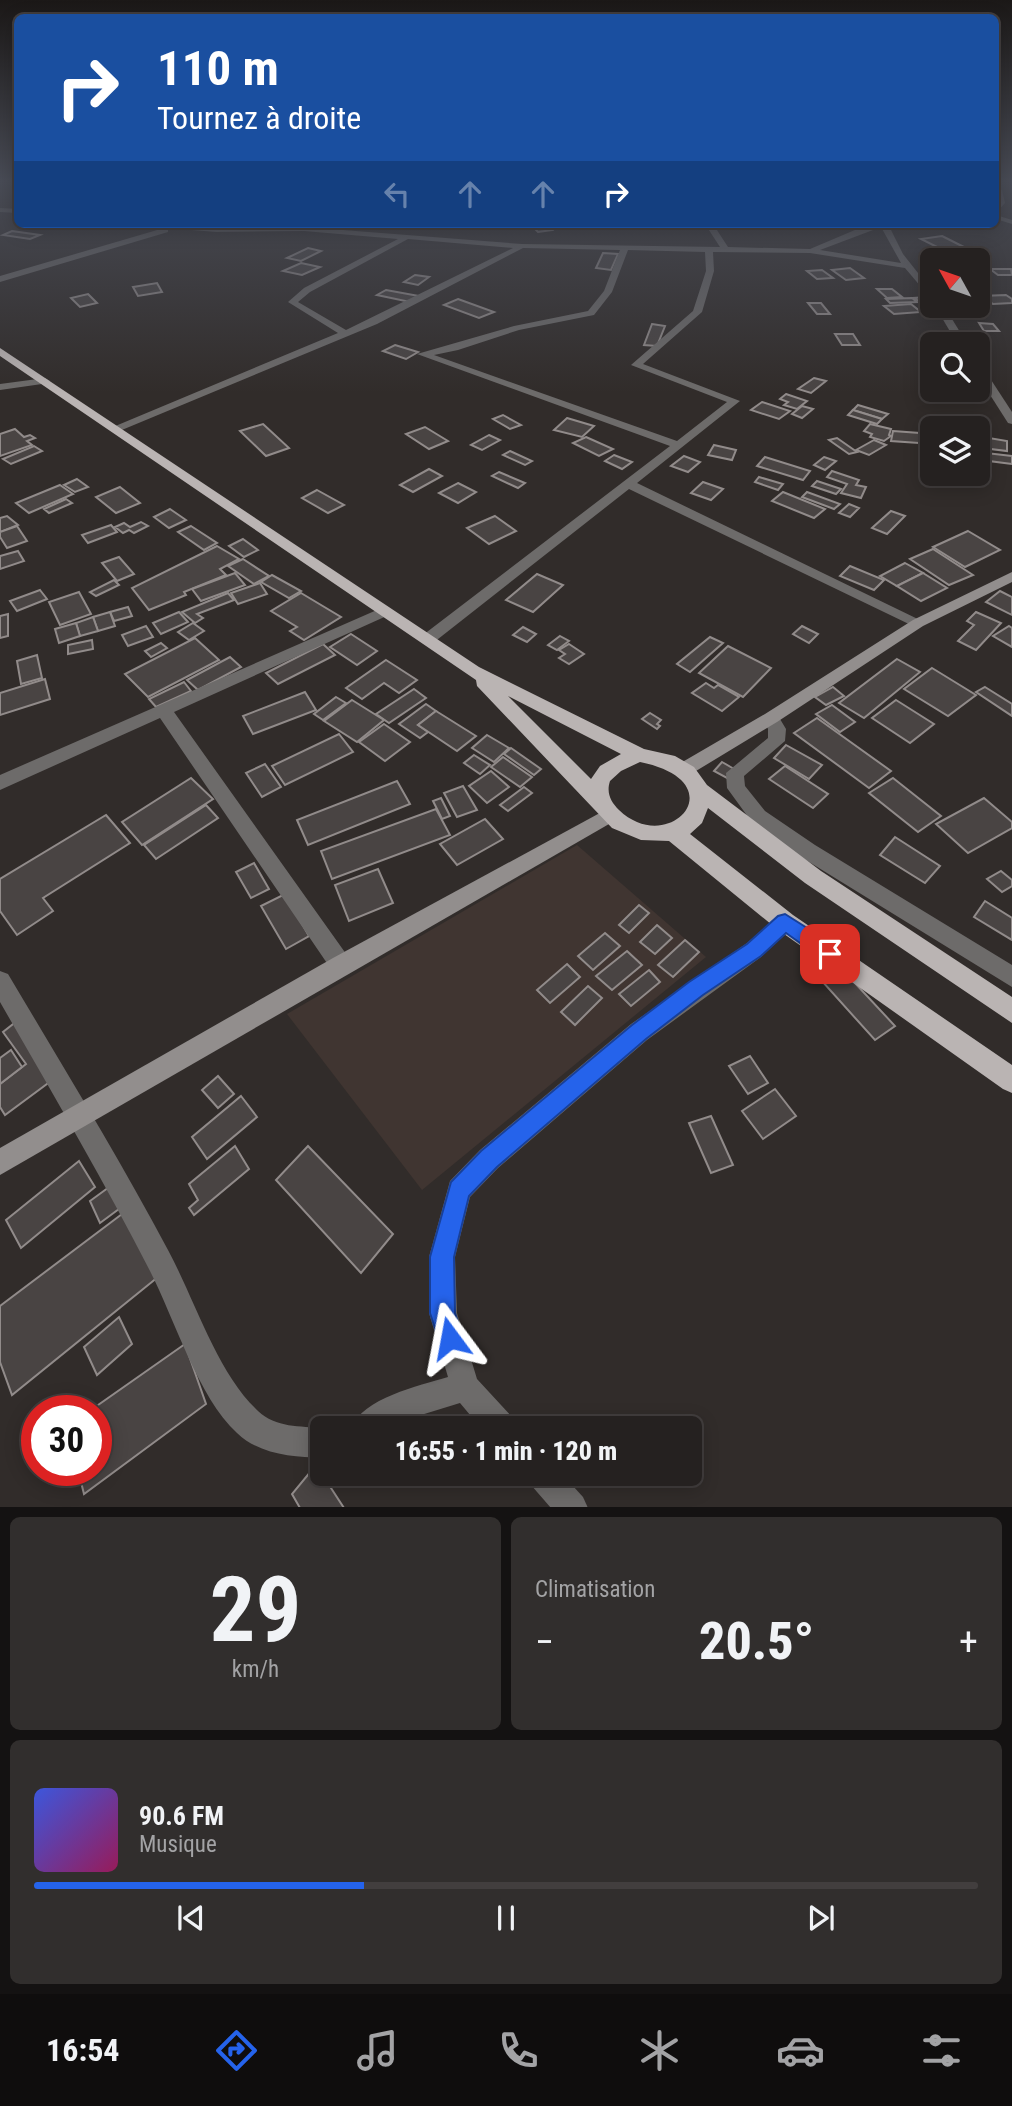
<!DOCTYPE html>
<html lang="fr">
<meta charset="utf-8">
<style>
body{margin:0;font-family:"Roboto Condensed",sans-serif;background:#312e2d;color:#f1f3f6;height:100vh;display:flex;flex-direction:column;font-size:26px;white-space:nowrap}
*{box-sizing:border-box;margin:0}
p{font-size:23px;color:#a3a3a5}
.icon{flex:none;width:38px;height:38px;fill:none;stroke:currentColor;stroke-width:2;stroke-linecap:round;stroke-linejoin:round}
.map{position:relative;height:1507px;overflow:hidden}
.panel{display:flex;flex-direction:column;gap:10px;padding:10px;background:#141212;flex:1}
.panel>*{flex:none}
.guide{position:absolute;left:14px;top:14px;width:985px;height:214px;border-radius:10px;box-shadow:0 4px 18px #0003,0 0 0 2px #423e3e;background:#1a4fa0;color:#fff;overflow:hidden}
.needle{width:46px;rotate:310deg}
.tools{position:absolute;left:920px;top:248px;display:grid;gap:14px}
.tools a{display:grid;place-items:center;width:70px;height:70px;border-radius:10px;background:#252120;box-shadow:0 4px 18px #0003,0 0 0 2px #423e3e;font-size:35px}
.speed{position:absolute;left:21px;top:1395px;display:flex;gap:14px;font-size:35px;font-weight:700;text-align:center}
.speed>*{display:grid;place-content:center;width:91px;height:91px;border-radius:50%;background:#252120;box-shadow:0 4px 18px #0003,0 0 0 2px #423e3e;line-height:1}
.speed .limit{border:10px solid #d22;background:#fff;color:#111}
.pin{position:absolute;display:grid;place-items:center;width:60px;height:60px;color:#fff;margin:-30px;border-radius:14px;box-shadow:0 4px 10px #0006}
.me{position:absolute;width:77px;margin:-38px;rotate:347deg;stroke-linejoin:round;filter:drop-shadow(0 0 5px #0008)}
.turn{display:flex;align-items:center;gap:24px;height:147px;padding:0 28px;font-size:32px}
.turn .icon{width:91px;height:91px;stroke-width:2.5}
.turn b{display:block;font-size:49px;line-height:60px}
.lanes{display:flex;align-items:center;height:66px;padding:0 28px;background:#0003;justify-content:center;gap:35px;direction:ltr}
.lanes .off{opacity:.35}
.big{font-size:52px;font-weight:800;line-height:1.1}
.panel .tile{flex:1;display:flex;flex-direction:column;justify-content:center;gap:10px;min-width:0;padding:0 24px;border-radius:10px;background:#312e2d}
.panel .dial{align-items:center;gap:0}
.dial b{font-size:91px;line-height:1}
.song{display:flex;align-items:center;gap:21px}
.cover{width:84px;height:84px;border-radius:10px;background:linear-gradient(135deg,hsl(230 70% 55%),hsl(330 70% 35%))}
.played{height:7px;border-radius:4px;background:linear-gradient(90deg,#2563eb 35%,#423e3e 35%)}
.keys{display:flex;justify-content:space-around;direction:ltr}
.heat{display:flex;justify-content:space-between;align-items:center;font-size:38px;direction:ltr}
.panel .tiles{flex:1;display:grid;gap:10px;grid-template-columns:1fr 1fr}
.tile:last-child{grid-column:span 2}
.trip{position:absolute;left:310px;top:1416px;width:392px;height:70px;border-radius:10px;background:#252120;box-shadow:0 4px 18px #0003,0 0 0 2px #423e3e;font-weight:800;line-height:70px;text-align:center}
.dock{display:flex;height:112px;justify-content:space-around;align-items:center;background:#0f0d0d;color:#a3a3a5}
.dock .icon{width:49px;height:49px}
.dock .active{color:#2563eb}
.dock b{font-size:32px;color:#f1f3f6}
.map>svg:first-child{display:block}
</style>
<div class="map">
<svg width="1012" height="1508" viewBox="0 0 1012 1508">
<rect width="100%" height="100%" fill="#312c2a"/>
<polygon fill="#403531" points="577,845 706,957 422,1190 287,1014"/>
<g fill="#494443" stroke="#918b8a" stroke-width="2">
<polygon points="530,224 545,224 552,230 538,232"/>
<polygon points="12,231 40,235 30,239 3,235"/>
<polygon points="942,236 966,248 945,251 921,239"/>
<polygon points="308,248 321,251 301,261 287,258"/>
<polygon points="603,253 618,254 611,270 596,268"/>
<polygon points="301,263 320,267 302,275 283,271"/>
<polygon points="850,268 864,278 846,280 832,270"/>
<polygon points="990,269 1011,269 1012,275 998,275"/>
<polygon points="822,270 833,278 817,279 807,271"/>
<polygon points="415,275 429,277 418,285 404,282"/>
<polygon points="157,283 162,292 138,296 133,287"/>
<polygon points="877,289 892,289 902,297 887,298"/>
<polygon points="386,290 419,296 410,302 377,295"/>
<polygon points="88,294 97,303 80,307 71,298"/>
<polygon points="1006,295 1012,299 1012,303 993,304 982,296"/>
<polygon points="926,297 933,306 939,313 928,313 921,302 913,298"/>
<polygon points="912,298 917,302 890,303 886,299"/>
<polygon points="458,299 494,312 479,318 444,305"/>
<polygon points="808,303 821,303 830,314 817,314"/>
<polygon points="911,304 921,312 894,314 884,306"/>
<polygon points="979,323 993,324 999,331 984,331"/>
<polygon points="652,324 665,326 657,346 644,345"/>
<polygon points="835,334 853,334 860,345 842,345"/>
<polygon points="395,345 418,352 406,359 383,351"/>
<polygon points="814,378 826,381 811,393 798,389"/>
<polygon points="786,394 807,401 797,409 784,405 788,402 780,399"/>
<polygon points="762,402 790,411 779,419 751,410"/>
<polygon points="858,405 888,414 882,419 853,410"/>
<polygon points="802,406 813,409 802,418 792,414"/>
<polygon points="853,410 882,419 877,424 848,415"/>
<polygon points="503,415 521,425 510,429 493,419"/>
<polygon points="567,418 594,426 582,437 554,430"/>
<polygon points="263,424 289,448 266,456 240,431"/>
<polygon points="870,424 891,429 889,435 891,436 884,441 870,437 872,434 864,431"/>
<polygon points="425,427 448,441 429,449 406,434"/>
<polygon points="15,429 24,437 30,435 35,438 27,441 32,445 0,456 0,434"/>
<polygon points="893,431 933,434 933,444 891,441"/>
<polygon points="489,435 500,440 482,450 471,445"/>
<polygon points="586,437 613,449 599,456 573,443"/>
<polygon points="983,437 1007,441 1007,451 983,448"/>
<polygon points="837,438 857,452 849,454 829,440"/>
<polygon points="874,440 886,445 869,455 856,450"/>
<polygon points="714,445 736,450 732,460 708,455"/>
<polygon points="34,446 42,451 11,464 3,459"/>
<polygon points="510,451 532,461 525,465 503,455"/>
<polygon points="986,453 1012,456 1012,464 989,461"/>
<polygon points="614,455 632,462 622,469 605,461"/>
<polygon points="684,456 700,462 688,472 671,466"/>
<polygon points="765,457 810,471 803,480 757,466"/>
<polygon points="824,457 836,461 825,470 814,465"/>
<polygon points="429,469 442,476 413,492 400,485"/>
<polygon points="832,471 859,480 856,485 866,487 861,498 841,493 847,484 827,477"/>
<polygon points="499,472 525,483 518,488 492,476"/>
<polygon points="759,477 783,484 778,490 755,482"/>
<polygon points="77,479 88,487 75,492 64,485"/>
<polygon points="817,481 841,489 836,494 812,486"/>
<polygon points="703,482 723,489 711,500 691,493"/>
<polygon points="458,483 476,492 458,503 439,493"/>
<polygon points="60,485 73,494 29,513 16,503"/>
<polygon points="120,487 140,503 116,513 96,497"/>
<polygon points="317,490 344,505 328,513 302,498"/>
<polygon points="783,492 825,509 814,518 772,501"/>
<polygon points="807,492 840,504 834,509 802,497"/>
<polygon points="66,499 72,503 49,513 44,509"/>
<polygon points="849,504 859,508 850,517 839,513"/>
<polygon points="170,509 186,520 169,528 154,517"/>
<polygon points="891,511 905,516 887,534 872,528"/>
<polygon points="7,516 18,525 0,532 0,518"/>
<polygon points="495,516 516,531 489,544 467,528"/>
<polygon points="141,522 148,526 134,533 129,530 123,533 115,527 124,523 130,527"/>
<polygon points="111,525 117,532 88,543 82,535"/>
<polygon points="17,526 27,541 7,548 0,537 0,532"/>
<polygon points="191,526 217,543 204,550 178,532"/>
<polygon points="968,531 1000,550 965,567 933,547"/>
<polygon points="243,539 258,550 244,557 229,546"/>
<polygon points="217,546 239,559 220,569 226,575 184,592 186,595 149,610 132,588"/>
<polygon points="933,549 973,575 949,585 910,559"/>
<polygon points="18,551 24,561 0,569 0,556"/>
<polygon points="119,557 134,574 117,581 102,563"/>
<polygon points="243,559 269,576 254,584 228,566"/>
<polygon points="905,563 923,573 897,586 880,576"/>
<polygon points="850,566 884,580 874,590 840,576"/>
<polygon points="235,573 245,585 201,601 192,589"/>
<polygon points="923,573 947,588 921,601 897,586"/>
<polygon points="537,574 563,585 533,612 506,600"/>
<polygon points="272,575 301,591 289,598 261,582"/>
<polygon points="114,580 119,585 96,596 90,592"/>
<polygon points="260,583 267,594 238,604 231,593"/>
<polygon points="40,590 47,599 17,611 10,601"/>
<polygon points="1000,591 1012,597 1012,615 986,602"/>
<polygon points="79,592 91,614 60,625 49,602"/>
<polygon points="228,593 234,600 197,614 203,618 195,623 182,612"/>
<polygon points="301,593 341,617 304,640 290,631 297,627 271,611"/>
<polygon points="128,607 132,616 114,621 110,612"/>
<polygon points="110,612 115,626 98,631 93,617"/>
<polygon points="179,612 188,622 161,634 153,623"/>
<polygon points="976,612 1001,623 976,650 958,641 974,625 967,621"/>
<polygon points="8,614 8,636 0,638 0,616"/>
<polygon points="93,617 98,631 80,636 76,623"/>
<polygon points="76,623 80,636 59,643 55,629"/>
<polygon points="193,623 204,631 189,640 178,632"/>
<polygon points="146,626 153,637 128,646 122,635"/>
<polygon points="802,626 818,634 809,643 793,634"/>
<polygon points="1009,626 1012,628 1012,647 993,636"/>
<polygon points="523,627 536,634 527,642 513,635"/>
<polygon points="351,634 377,651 357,665 330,647"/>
<polygon points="560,636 569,641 557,650 548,645"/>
<polygon points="710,637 723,643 690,672 677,664"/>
<polygon points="195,638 219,660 148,697 125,674"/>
<polygon points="92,640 93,649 68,654 68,645"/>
<polygon points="161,643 167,648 151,657 145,651"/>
<polygon points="323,644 335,655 278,684 266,673"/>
<polygon points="569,644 584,654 569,664 559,658 565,654 559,650"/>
<polygon points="728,646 771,668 743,697 699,673"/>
<polygon points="37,655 42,678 21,684 17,661"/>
<polygon points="230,657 241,667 198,690 187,680"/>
<polygon points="897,659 920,672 864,718 839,703"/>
<polygon points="386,660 417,680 399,693 384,683 362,699 346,688"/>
<polygon points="932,668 976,695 948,716 904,689"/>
<polygon points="45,679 50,699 0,715 0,693"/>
<polygon points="184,682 191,691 156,707 149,699"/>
<polygon points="706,683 714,688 718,685 739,697 722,711 692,693"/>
<polygon points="833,687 844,696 826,705 815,697"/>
<polygon points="985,687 1012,704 1012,716 976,692"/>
<polygon points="414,689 426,698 389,723 376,714"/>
<polygon points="305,692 316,710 253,734 243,716"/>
<polygon points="336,697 346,703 323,720 314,714"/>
<polygon points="352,700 384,720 357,742 324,721"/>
<polygon points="896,700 934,724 910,743 872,718"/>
<polygon points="426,704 436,711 418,725 428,732 420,738 399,724"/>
<polygon points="832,705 855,722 840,732 816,714"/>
<polygon points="436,711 476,736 457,751 418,725"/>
<polygon points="650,713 661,720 657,724 660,726 657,729 642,719"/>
<polygon points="817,718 891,771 869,788 794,733"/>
<polygon points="384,724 410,742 385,761 359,742"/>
<polygon points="339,734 353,752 285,785 272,766"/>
<polygon points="487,735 509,748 494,762 472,748"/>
<polygon points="786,745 822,765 809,779 774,758"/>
<polygon points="511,748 541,769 534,775 504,754"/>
<polygon points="474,755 490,765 480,774 464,763"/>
<polygon points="503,757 532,777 520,787 491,767"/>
<polygon points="722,762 734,769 727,778 714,771"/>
<polygon points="265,764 281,787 262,797 246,773"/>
<polygon points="785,766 828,794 813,808 769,779"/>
<polygon points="491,771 509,787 487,803 469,786"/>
<polygon points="191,778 213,799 142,845 122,822"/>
<polygon points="893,778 941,816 918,832 869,793"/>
<polygon points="397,781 410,804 308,845 297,820"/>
<polygon points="463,786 477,810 457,817 444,793"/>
<polygon points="524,787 532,793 508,811 500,805"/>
<polygon points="441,798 450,816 442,819 433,801"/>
<polygon points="984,798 1012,822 1012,828 968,853 936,824"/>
<polygon points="206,805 218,818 156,859 144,845"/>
<polygon points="436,809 450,835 332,879 321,851"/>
<polygon points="106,815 130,843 43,898 53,911 17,935 0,911 0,879"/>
<polygon points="485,819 503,839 457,865 440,844"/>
<polygon points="895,837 940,866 925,883 880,855"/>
<polygon points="254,863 269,889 251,898 236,872"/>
<polygon points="378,869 393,903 349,921 335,885"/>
<polygon points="1001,871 1012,880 1012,886 1002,892 987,879"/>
<polygon points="285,894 309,936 286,949 261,906"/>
<polygon points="985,901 1012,918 1012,940 974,917"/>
<polygon points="639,905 649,913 629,933 619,925"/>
<polygon points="657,925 672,938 655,954 640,942"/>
<polygon points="605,933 620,946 593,970 578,956"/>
<polygon points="685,940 699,952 673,977 658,965"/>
<polygon points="627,951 642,965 612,990 596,976"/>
<polygon points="567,964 580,977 550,1003 537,990"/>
<polygon points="840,967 895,1026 875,1040 821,980"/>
<polygon points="649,970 660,982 631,1006 619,994"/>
<polygon points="588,986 602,998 575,1025 561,1012"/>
<polygon points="17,1021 55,1078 5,1115 0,1107 0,1084 26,1064 3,1032"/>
<polygon points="11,1050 22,1067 0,1084 0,1058"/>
<polygon points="750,1056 768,1083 748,1094 729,1066"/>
<polygon points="218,1076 234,1094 218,1108 202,1090"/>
<polygon points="775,1089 796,1116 763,1139 742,1111"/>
<polygon points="241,1096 257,1117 207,1159 192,1137"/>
<polygon points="711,1116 733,1165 711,1173 689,1123"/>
<polygon points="235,1146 249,1169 194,1215 189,1208 198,1200 189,1184"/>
<polygon points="308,1146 393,1234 361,1273 276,1180"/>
<polygon points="79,1161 95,1187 21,1248 6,1220"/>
<polygon points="112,1185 123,1206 100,1223 90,1201"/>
<polygon points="126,1211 158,1277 12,1395 0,1362 0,1306"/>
<polygon points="119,1317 132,1344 97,1375 84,1347"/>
<polygon points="185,1344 206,1404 84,1494 78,1470 96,1470 96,1410 91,1410"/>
<polygon points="316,1465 344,1508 300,1508 292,1494"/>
</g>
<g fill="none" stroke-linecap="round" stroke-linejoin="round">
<g fill="#6d6b6a" fill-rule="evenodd">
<polygon points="996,187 1002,190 1005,203 996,213"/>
<polygon points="0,208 18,209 18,213 0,212"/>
<polygon points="996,215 1012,220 1012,224 996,219"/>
<path d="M 137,224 L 216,228 L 304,227 L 522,244 L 720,247 L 705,224 L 713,224 L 728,247 L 810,249 L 862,227 L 888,224 L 903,254 L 933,292 L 933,301 L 905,268 L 810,253 L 713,252 L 714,271 L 702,312 L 643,364 L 740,401 L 637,483 L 926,623 L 918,628 L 913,626 L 629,489 L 433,643 L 423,643 L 420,639 L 423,635 L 670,446 L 417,354 L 514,326 L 588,311 L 604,291 L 620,250 L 523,248 L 377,324 L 117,432 L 111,429 L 113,427 L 338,333 L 288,302 L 304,288 L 398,239 L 304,231 L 216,232 L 168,228 L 168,232 L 0,282 L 0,276 L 164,228 ZM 881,227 L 901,263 L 820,250 ZM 408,239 L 513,248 L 346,330 L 298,302 L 310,292 ZM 628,250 L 705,252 L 706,271 L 693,311 L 631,365 L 727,402 L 677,441 L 434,355 L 458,350 L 519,330 L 594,315 L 612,292 Z"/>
<polygon points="935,306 944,306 968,345 958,345"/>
<polygon points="978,365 982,366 1012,412 1012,424 1008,423 978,376"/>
<polygon points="45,378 50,381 49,383 0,390 0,384"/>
<polygon points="386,606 393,611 391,614 174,712 349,958 352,965 349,972 341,975 333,972 160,718 0,790 0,775"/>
<polygon points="771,712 777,714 786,729 785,741 744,776 745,786 765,811 815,845 1012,965 1012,987 801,857 751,821 727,788 726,773 768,738 768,729 763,718"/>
<path d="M 785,913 L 792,916 L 795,922 L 792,928 L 761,957 L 647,1040 L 498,1168 L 470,1197 L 455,1257 L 457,1313 L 477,1379 L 512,1417 L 516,1428 L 481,1428 L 460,1403 L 408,1419 L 394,1428 L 351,1428 C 363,1398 418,1386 448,1377 L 429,1313 L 429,1257 L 450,1181 L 480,1150 L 631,1024 L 747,943 L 778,916 Z"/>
<path d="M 0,971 L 8,974 C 62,1065 118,1156 168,1250 C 195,1300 217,1373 258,1411 C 276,1428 300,1426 323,1428 L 322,1458 C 293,1457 260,1455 237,1433 C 198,1397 175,1320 150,1271 C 103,1179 51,1091 0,1002 Z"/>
<polygon points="526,1474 562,1474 583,1497 588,1508 551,1508 531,1485"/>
</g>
<g fill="#928e8d" fill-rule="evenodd">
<polygon points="1012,572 1012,582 923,626 777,722 691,774 679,774 676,769 679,764 765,714 913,620"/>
<polygon points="609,808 616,810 618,815 616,820 0,1175 0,1148 333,958"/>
</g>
<path fill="#bab4b3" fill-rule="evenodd" d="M 0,348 L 479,667 L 644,749 L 675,756 L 694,767 L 707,785 L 821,871 L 1012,997 L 1012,1023 L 805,883 L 708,808 L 702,823 L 690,834 L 793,915 L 1012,1065 L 1012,1093 L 1003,1089 L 777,929 L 669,841 L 641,840 L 612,828 L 477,686 L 476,680 L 0,356 ZM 508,696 L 621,754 L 600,766 L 591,779 ZM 640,762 C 738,782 669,858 619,810 C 611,802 606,793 610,781 L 621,771 Z"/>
</g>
<linearGradient id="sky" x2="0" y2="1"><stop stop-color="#1b1817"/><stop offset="0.46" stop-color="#484b55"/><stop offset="1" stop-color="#484b55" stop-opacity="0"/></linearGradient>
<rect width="1012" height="393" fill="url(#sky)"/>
<polygon fill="#2563eb" stroke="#184099" stroke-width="2" points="785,914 837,947 840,954 837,960 830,962 824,960 786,933 761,956 703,995 646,1039 497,1167 469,1196 454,1257 455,1313 463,1338 459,1347 450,1351 441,1347 430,1313 430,1257 451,1182 481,1151 632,1025 689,982 747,944 778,916"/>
</svg>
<div class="tools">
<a><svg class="needle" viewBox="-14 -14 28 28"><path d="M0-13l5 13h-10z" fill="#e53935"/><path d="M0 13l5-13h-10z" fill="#a3a3a5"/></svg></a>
<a><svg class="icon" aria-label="search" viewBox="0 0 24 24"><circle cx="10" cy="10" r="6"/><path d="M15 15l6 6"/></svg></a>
<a><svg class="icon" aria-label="layers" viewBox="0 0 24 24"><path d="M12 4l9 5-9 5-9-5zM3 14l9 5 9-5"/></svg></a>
</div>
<div class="speed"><div class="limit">30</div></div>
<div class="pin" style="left:830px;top:954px;background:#d93025"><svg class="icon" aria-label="arrive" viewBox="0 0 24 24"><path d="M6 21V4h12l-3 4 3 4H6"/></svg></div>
<svg class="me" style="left:450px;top:1338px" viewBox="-20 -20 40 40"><path d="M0-17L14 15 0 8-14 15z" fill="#2563eb" stroke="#fff" stroke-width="4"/></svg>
<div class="trip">16:55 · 1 min · 120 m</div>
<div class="guide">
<div class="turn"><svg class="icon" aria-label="right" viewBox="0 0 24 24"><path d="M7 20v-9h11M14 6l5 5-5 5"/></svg><div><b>110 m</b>Tournez à droite</div></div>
<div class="lanes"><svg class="icon off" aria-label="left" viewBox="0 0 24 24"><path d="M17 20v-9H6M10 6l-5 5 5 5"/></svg><svg class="icon off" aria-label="ahead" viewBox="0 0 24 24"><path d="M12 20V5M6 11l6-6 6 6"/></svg><svg class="icon off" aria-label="ahead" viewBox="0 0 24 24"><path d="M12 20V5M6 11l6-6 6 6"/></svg><svg class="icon" aria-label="right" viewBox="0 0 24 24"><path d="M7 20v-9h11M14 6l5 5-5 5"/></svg></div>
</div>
</div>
<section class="panel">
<div class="tiles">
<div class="tile dial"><b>29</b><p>km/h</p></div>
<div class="tile"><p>Climatisation</p>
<div class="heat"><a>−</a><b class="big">20.5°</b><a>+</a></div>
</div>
<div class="tile">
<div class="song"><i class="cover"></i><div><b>90.6 FM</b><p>Musique</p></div></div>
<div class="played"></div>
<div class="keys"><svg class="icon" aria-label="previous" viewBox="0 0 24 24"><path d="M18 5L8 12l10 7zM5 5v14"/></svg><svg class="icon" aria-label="pause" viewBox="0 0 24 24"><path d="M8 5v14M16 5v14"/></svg><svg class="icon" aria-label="next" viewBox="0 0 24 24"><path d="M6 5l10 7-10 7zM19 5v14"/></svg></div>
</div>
</div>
</section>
<nav class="dock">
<b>16:54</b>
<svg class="icon active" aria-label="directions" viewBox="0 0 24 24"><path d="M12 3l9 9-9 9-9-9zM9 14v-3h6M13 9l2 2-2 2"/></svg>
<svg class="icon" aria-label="music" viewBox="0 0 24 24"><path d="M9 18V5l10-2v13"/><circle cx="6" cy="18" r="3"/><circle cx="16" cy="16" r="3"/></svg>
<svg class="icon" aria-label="phone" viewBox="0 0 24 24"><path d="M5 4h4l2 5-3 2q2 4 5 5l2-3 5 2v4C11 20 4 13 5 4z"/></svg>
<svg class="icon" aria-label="climate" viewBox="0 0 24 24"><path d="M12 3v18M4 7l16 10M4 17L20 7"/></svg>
<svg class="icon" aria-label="car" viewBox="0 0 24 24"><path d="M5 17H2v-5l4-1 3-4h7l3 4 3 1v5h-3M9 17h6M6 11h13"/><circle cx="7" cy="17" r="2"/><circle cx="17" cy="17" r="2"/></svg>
<svg class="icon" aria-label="filters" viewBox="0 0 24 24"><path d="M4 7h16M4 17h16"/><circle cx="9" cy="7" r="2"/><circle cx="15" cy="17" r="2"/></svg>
</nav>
